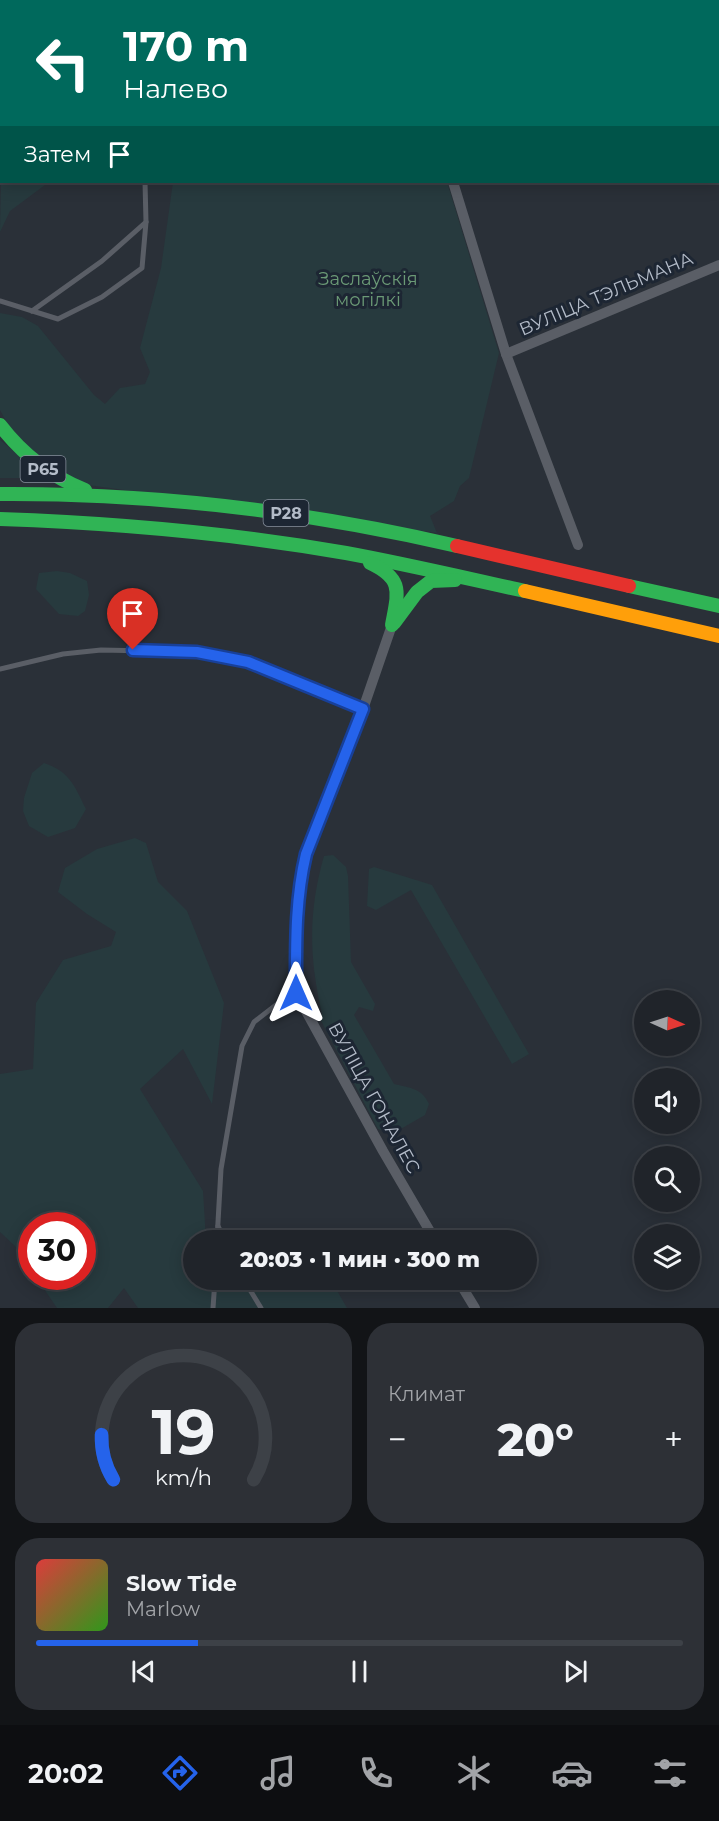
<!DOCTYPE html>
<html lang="ru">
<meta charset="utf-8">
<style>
body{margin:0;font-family:Montserrat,sans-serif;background:#2d3036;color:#f1f3f6;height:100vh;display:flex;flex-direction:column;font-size:22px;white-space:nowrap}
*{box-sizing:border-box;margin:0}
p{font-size:20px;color:#a2a4a8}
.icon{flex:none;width:33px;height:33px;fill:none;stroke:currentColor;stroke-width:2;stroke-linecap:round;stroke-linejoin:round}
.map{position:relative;height:1308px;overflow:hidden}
.side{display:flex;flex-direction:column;gap:15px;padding:15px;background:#121417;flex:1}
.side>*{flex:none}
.hud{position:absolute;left:0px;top:0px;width:720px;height:183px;box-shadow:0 3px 15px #0003,0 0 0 2px #3d4147;background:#00695c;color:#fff;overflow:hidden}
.needle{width:39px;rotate:93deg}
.buttons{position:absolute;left:634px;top:990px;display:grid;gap:12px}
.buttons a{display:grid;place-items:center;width:66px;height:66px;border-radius:50%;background:#20242a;box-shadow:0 3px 15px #0003,0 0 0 2px #3d4147;font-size:30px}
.speed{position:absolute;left:18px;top:1212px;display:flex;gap:12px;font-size:30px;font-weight:700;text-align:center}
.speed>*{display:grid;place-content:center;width:78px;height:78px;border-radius:50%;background:#20242a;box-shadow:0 3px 15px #0003,0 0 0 2px #3d4147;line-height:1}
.speed .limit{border:9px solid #d22;background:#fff;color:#111}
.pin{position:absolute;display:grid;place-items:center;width:51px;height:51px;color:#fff;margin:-62px -26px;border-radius:50% 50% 50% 0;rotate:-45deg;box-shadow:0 0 6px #0007}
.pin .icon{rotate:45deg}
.me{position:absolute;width:66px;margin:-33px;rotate:0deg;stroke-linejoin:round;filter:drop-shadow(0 0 4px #0008)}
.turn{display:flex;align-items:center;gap:21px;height:126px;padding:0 24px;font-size:27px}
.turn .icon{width:78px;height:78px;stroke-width:2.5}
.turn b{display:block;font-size:42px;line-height:51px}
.then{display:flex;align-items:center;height:57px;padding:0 24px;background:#0003;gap:12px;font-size:22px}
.big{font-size:45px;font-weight:800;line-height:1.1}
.side .tile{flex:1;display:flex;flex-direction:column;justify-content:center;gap:9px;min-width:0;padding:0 21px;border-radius:24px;background:#2d3036}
.side .dial{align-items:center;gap:0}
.dial svg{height:156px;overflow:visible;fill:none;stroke:#3d4147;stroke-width:7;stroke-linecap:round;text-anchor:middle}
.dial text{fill:#f1f3f6;stroke:none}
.song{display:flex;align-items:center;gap:18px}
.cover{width:72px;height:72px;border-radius:9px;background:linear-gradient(135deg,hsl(0 70% 55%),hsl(110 70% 35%))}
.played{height:6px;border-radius:3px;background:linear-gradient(90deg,#2563eb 25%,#3d4147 25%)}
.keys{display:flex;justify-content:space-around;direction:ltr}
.heat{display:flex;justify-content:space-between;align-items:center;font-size:33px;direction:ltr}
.side .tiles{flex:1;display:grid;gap:15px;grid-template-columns:1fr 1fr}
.tile:last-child{grid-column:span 2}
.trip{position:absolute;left:183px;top:1230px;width:354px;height:60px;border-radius:30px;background:#20242a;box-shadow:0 3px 15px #0003,0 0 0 2px #3d4147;font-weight:800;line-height:60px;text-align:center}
.dock{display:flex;height:96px;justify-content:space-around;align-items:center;background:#0d0e11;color:#a2a4a8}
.dock .icon{width:42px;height:42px}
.dock .current{color:#2563eb}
.dock b{font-size:27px;color:#f1f3f6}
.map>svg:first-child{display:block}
</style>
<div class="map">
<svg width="719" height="1308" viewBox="0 0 719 1308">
<rect width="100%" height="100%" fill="#2a3038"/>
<g fill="#273a3e">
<polygon points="0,0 94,0 2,2 0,90"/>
<polygon points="270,0 719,0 719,8 718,2 268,1"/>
<polygon points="1,179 2,182 49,182 10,211 0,232"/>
<polygon points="173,182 447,182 499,353 469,478 460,486 454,501 430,516 437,533 88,485 45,465 8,425 0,410 0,313 22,317 38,326 94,395 105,404 120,388 145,384 150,372 140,348 161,268"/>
<polygon points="0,440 47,478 0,478"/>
<polygon points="57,571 70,573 87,581 89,595 85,611 78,616 59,614 36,589 39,573"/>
<path d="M 44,763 C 70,772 74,785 86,809 L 75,828 L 48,837 L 29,826 L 23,811 L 24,798 L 32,773 Z"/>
<polygon points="135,838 146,843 158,882 187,911 224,1003 212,1104 183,1049 140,1089 203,1191 206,1240 194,1240 194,1280 203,1280 203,1289 219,1280 331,1280 347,1308 138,1308 124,1288 108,1308 57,1308 36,1277 82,1276 82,1226 32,1226 31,1270 15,1246 0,1232 0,1074 33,1069 36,1003 63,960 111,946 116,932 87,914 58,892 65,868 97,849"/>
<path d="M 333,855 L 346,867 L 348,876 L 351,962 L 375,1004 L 373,1011 L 359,1007 L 354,1015 L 394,1084 C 410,1088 422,1088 429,1104 L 425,1115 L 392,1134 L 378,1129 L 319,1017 L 322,1014 C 309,958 308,912 324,856 Z"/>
<polygon points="374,867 432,885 529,1054 512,1064 411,890 376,910 367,906 369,869"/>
</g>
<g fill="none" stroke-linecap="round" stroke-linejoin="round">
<g stroke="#5a5e66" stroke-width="5">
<polyline points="0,301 58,319 102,297 142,268 146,222 145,182"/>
<polyline points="32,311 102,261 146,222"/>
<polyline points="0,669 63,654 101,650 197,652 248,662 363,709"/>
<polyline points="218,1226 225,1240"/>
<polyline points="217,1240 221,1169 242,1046 254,1022 276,1005 296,993"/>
<polyline points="244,1280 261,1308"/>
<polyline points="213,1308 215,1280"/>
</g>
<g stroke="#5a5e66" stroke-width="10">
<polyline points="718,25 719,25"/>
<polyline points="453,182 506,354 578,545"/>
<polyline points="506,354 719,265"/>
<polyline points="392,625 363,709 306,854 300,878 296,916 296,993 383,1151 435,1240"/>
<polyline points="458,1280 475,1308"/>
</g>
<g stroke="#30b455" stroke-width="14">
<polyline points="138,0 138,2"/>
<polyline points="215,2 218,0"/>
<path d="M 0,425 C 23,455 50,476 85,490"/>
<path d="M 0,494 C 155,493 306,511 457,546"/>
<path d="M 0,519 C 116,523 231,533 346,553 C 406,564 465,578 525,591"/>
<path d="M 370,563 C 404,579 398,592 392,625"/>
<polyline points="629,586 719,606"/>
<polyline points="394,623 417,592 431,581 455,580"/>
</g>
<g stroke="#ff9f0a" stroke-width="14">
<polyline points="118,2 119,0"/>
<polyline points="0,155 2,154"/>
<polyline points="525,591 719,636"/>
</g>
<polyline stroke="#e5322d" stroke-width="14" points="457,546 629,586"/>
</g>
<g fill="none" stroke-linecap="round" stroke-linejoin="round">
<defs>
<path id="route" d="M 133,650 L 197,652 L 248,662 L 363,709 L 306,854 C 295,900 296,946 296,993"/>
</defs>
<use href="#route" stroke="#184099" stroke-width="15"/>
<use href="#route" stroke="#2563eb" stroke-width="10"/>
</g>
<g text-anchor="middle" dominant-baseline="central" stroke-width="6" stroke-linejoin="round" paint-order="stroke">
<g fill="#1d2633" stroke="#878f9c" stroke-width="1.5">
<rect x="20.5" y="456" width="45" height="26" rx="4.5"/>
<rect x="263.5" y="500" width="45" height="26" rx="4.5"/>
</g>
<g font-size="16" font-weight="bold" fill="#b4bcc9">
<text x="43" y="469">Р65</text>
<text x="286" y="513">Р28</text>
</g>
<g font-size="18" fill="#6b9a76" stroke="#1d2633">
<text x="368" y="279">Заслаўскія<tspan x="368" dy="21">могілкі</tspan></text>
</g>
<g font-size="18" fill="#b4bcc9" stroke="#1d2633">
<text transform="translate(606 294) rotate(-23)">ВУЛІЦА ТЭЛЬМАНА</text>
<text transform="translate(374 1098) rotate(61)">ВУЛІЦА ГОНАЛЕС</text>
</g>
</g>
</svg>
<div class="buttons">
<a><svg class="needle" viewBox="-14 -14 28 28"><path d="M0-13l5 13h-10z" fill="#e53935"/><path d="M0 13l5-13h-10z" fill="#a2a4a8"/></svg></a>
<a><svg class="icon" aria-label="sound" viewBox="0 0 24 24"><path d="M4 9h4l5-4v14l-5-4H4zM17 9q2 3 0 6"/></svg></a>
<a><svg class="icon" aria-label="search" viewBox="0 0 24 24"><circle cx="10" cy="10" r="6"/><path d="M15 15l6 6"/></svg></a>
<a><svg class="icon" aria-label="layers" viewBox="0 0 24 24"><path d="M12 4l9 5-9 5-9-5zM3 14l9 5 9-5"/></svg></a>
</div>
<div class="speed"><div class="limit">30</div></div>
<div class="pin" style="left:133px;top:650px;background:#d93025"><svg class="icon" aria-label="arrive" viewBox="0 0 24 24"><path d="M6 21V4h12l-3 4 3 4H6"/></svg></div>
<svg class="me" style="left:296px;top:993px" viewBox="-20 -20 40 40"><path d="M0-17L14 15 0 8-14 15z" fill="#2563eb" stroke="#fff" stroke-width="4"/></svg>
<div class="trip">20:03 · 1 мин · 300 m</div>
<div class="hud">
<div class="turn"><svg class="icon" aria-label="left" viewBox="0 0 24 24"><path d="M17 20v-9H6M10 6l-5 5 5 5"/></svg><div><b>170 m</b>Налево</div></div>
<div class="then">Затем<svg class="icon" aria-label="arrive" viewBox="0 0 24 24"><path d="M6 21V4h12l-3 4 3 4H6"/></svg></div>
</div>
</div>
<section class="side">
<div class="tiles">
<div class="tile dial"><svg viewBox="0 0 100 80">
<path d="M14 69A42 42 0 1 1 86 69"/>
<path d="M14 69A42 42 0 0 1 8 46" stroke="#2563eb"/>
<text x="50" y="56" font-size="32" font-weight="700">19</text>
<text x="50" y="72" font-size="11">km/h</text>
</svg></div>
<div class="tile"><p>Климат</p>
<div class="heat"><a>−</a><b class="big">20°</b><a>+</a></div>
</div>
<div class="tile">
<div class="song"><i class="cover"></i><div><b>Slow Tide</b><p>Marlow</p></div></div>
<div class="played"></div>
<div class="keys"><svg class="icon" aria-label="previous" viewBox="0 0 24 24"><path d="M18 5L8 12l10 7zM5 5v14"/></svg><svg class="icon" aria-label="pause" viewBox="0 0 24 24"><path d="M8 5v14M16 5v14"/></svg><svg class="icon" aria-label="next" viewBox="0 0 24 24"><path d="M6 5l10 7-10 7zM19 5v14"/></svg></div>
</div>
</div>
</section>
<nav class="dock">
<b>20:02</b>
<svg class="icon current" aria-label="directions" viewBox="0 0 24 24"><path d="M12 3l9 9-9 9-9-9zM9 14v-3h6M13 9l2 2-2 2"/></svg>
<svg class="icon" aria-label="music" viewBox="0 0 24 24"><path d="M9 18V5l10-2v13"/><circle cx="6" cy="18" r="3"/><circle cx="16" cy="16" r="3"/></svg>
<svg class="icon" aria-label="phone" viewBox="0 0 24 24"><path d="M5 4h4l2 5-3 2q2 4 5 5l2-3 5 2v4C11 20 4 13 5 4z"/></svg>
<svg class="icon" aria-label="climate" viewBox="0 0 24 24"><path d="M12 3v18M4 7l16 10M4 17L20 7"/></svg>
<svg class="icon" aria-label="car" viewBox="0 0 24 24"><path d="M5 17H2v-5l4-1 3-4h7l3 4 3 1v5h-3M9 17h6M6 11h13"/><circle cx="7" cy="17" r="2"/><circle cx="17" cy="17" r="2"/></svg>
<svg class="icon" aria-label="filters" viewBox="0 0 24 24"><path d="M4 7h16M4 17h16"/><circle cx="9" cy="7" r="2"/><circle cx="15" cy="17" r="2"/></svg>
</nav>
